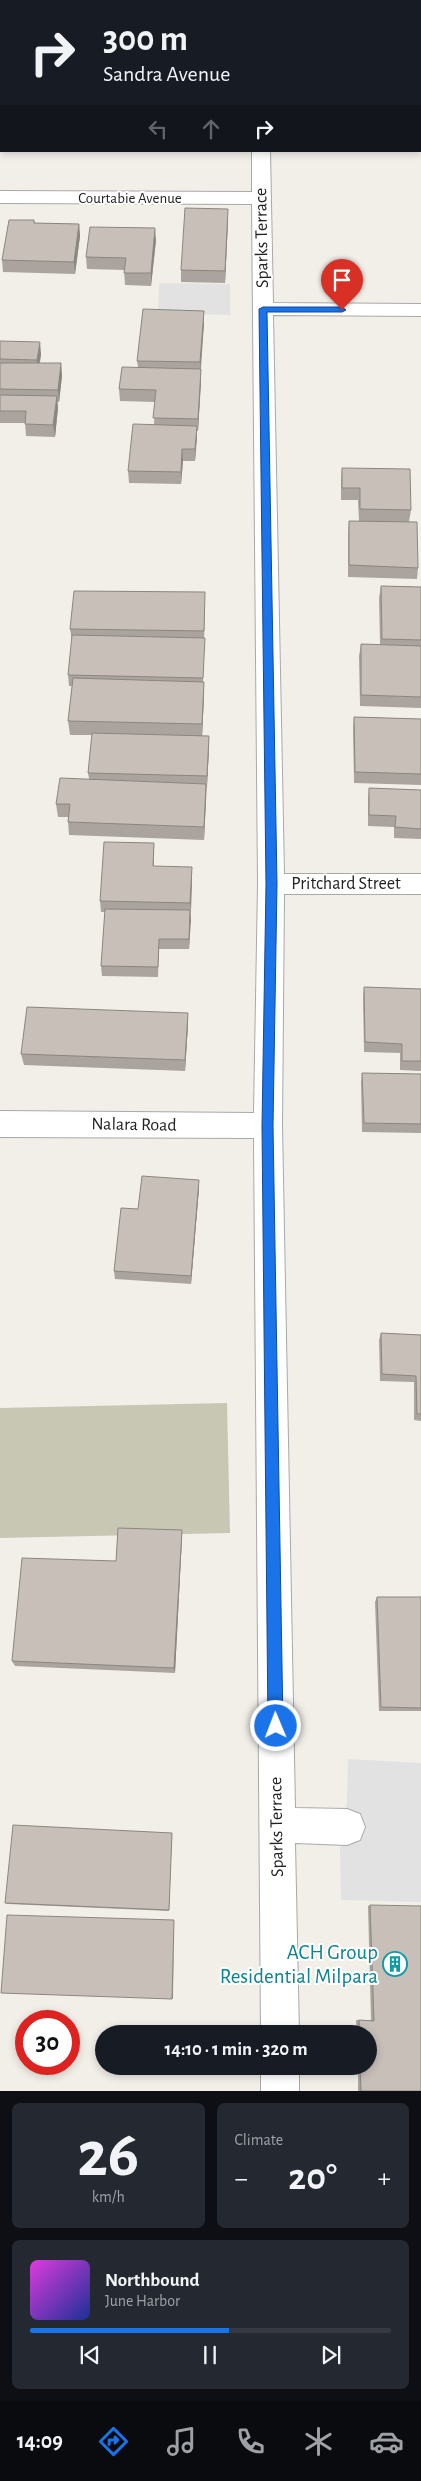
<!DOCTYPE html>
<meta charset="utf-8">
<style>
body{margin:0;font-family:"Alegreya Sans",sans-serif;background:#242831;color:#f1f3f6;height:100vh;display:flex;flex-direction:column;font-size:19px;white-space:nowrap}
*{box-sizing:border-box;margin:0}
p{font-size:16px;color:#9ea1a6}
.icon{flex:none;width:28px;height:28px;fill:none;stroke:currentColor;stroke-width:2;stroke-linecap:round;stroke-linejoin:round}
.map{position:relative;height:2091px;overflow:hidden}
.panel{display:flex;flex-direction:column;gap:12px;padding:12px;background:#0d0f14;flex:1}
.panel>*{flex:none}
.banner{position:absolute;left:0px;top:0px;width:421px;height:152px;box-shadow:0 2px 8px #0003;background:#171b24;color:#f1f3f6;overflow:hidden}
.speed{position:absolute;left:15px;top:2010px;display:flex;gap:10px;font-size:25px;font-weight:700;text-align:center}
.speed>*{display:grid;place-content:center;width:65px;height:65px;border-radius:50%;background:#171b24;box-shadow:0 2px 8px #0003;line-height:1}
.speed .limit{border:8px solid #d22;background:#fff;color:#111}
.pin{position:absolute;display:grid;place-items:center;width:42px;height:42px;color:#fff;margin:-51px -21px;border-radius:50% 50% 50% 0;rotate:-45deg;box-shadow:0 0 5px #0007}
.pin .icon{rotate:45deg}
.me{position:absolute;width:55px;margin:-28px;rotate:359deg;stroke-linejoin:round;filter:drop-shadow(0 0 4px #0008)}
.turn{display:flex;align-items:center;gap:18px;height:105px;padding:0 20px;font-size:22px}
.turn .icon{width:65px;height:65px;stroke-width:2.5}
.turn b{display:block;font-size:35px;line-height:42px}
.lanes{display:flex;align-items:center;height:48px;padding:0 20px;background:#0003;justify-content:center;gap:25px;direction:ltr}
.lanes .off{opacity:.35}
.big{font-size:38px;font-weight:700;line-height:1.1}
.panel .widget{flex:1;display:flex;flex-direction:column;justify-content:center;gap:8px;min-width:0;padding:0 18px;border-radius:8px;background:#242831}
.panel .dial{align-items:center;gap:0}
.dial b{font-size:65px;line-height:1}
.song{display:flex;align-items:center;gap:15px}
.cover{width:60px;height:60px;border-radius:8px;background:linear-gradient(135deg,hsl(300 70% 55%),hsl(230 70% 35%))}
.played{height:5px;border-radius:2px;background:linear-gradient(90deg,#1a73e8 55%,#363941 55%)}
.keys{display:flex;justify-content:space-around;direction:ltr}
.heat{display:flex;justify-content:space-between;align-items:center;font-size:28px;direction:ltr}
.panel .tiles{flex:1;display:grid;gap:12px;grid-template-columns:1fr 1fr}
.widget:last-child{grid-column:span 2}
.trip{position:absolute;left:95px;top:2025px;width:282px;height:50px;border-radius:25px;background:#171b24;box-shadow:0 2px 8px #0003;font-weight:700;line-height:50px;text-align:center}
.tab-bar{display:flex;height:80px;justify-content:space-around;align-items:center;background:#090b0e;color:#9ea1a6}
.tab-bar .icon{width:35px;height:35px}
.tab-bar .selected{color:#1a73e8}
.tab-bar b{font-size:22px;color:#f1f3f6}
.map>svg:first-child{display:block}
</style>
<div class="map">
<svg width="421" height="2091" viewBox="0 0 421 2091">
<rect width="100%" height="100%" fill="#f2efe9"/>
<polygon fill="#c7c7b4" points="227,1403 230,1533 0,1538 0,1408"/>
<g fill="#e2e2e2">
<polygon points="159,283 230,284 230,315 158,313"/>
<polygon points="348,1759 421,1763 421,1902 341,1900 340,1851 347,1801"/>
</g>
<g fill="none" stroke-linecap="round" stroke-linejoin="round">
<defs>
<g id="minor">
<rect x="251" y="0" width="16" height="1"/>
<rect x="420" y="86" width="1" height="10"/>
<polygon points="252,151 270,151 273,303 421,304 421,316 273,315 284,874 421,874 421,894 284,894 282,1126 295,1808 347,1809 360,1814 365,1827 360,1840 347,1845 295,1843 299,2034 261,2034 254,1138 0,1137 0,1111 254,1113 258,884 252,204 0,203 0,191 252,192"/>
<rect x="261" y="2066" width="38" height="25"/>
</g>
</defs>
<use href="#minor" stroke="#a9a9a9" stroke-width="2"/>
<polyline stroke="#fa8072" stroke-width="2" stroke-dasharray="2 2" stroke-linecap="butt" points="76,1 87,0"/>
<use href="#minor" fill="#fff" fill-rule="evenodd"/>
</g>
<g fill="#aba49e">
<polygon points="34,220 35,223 79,224 80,236 75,274 3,272 2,260"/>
<polygon points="228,221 225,283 181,282 181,270"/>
<polygon points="156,240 151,286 125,285 124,270 87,269 86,257"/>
<polygon points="204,323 201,369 201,381 198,431 197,431 195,461 183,461 181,484 129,483 128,471 154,424 155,402 120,401 119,389 138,367 137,361"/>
<polygon points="0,341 41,354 40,363 61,363 62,376 59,402 57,402 58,408 55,437 26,436 25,423 0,423"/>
<polygon points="342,468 411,510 409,522 418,568 417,579 348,577 348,532 349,521 359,521 358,500 341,500 341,479"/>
<polygon points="381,586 421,587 421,708 360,706 359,656 361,644 380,645 379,598"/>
<polygon points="205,604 203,682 204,695 202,736 209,736 209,747 204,840 69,835 68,822 68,817 58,817 56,804 89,779 88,773 92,735 70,735 68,721 72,686 69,686 68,675 72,641 70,629"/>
<polygon points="354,717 421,719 421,785 354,783 353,728"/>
<polygon points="369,788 421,790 421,839 394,838 394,827 368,826 368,799"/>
<polygon points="154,843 154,866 192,877 189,949 159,949 158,977 102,976 101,966 105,912 101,912 100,901"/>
<polygon points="364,987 421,989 421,1071 400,1070 400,1053 364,1052 363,997"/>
<polygon points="188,1013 188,1025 185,1071 24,1065 21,1054"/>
<polygon points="362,1073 421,1074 421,1133 362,1132 361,1082"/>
<polygon points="199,1188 191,1284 115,1279 114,1271 138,1209"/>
<polygon points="381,1333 421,1335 421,1421 414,1420 414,1382 380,1381 379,1340"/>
<polygon points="182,1530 182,1537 175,1673 15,1666 12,1661 116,1561"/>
<polygon points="377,1597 421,1597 421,1711 379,1711 375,1602"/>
<polygon points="172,1835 169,1911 8,1904 5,1903"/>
<polygon points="370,1905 421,2091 358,2091 358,2066 369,2066 369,2034 357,2034 356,2020 371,2020 368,1906"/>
</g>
<g fill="#8b8681">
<polygon points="228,209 228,221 225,283 225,271"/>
<polygon points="79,224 80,236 75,274 74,262"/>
<polygon points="155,228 156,240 151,286 151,273"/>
<polygon points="204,311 204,323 200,374 200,362"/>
<polygon points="40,342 41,354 38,372 37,360"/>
<polygon points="61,363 62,376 59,402 58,390"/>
<polygon points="201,369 201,381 198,431 198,419"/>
<polygon points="57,396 58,408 55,437 53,425"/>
<polygon points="197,426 197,438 195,461 195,449"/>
<polygon points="182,449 183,461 181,484 181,472"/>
<polygon points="204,682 204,695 202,738 202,724"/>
<polygon points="209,736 209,747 207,787 207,776"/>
<polygon points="206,784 206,797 204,840 204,827"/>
<polygon points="192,867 192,877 191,913 190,903"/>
<polygon points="190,910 191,920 189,949 189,939"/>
<polygon points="188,1013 188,1025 185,1071 185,1060"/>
<polygon points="199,1180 199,1188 191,1284 191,1276"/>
<polygon points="182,1530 182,1537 175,1673 174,1668"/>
<polygon points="174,1920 173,1998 172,1999"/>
</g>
<g fill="#c7bfb8" stroke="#8b8681">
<polygon points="185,208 228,209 225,271 181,270"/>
<polygon points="9,220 34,220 34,223 79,224 74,262 2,260"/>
<polygon points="90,227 155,228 151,273 124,273 126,258 86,257"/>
<polygon points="143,309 204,311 200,362 137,361"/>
<polygon points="0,341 40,342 37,360 0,359"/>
<polygon points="0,363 61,363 58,390 0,389"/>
<polygon points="122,367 201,369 198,419 153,418 156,390 119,389"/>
<polygon points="0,395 57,396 53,425 25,424 26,411 0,411"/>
<polygon points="133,424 197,426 195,449 182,449 181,472 128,471"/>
<polygon points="342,468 410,469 411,510 360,509 360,488 342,488"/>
<polygon points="349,521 417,522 418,568 349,565"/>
<polygon points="381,586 421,587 421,640 382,639"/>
<polygon points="74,591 205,592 204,631 70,629"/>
<polygon points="72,635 205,638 203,678 68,675"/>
<polygon points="361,644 421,646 421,697 361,695"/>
<polygon points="73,678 204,682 202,724 68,721"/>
<polygon points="354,717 421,719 421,774 355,772"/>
<polygon points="92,733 209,736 207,776 88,773"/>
<polygon points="60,778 206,784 204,827 68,822 70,804 56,804"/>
<polygon points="369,788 421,790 421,829 395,827 396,816 369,815"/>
<polygon points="104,842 154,843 153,866 192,867 190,903 100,901"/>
<polygon points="105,909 190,910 189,939 159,939 158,967 101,966"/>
<polygon points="364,987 421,989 421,1061 402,1061 402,1044 365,1042"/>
<polygon points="27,1007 188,1013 185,1060 21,1054"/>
<polygon points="362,1073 421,1074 421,1124 364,1123"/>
<polygon points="142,1176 199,1180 191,1276 114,1271 121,1208 138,1209"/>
<polygon points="381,1333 421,1335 421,1414 417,1414 416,1376 382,1374"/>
<polygon points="118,1528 182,1530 174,1668 12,1661 22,1558 116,1561"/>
<polygon points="377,1597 421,1597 421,1708 381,1707"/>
<polygon points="13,1825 172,1833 169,1910 5,1903"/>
<polygon points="370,1905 421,1906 421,2091 361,2091 360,2066 369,2066 369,2034 360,2034 359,2020 374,2021"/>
<polygon points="7,1915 174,1920 172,1999 1,1993"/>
</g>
<polygon fill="#1a73e8" stroke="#114b97" points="263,307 342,307 346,310 342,312 267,312 277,884 273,1126 283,1726 281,1731 276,1733 271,1731 268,1726 262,1126 266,884 259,309"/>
<defs>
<symbol id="building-ring" viewBox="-11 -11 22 22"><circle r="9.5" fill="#fff" stroke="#0f9aa8" stroke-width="1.5"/><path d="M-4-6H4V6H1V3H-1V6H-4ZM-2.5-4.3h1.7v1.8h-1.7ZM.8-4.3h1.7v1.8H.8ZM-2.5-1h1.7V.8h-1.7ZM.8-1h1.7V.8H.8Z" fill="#0f9aa8"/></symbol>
</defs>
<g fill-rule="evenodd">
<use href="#building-ring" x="381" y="1950" width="28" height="28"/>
</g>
<g text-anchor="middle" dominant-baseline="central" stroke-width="4" stroke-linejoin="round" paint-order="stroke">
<g font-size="15" fill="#222" stroke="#fff">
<text x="130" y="198">Courtabie Avenue</text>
</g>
<g font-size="18" fill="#222" stroke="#fff">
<text transform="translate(262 238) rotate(-91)">Sparks Terrace</text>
<text x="346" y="884">Pritchard Street</text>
<text transform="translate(134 1125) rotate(1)">Nalara Road</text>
<text transform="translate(277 1827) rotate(-91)">Sparks Terrace</text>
</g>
<g font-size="21" fill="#0d838f" stroke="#fff" text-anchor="end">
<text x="378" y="1952">ACH Group<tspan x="378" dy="24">Residential Milpara</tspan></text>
</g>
</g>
</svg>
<div class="speed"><div class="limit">30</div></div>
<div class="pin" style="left:342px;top:310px;background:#d93025"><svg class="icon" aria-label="arrive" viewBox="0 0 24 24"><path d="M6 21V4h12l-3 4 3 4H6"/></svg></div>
<svg class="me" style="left:276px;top:1726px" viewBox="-20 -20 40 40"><circle r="17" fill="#1a73e8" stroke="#fff" stroke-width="3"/><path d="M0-11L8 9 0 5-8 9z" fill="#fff"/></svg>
<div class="trip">14:10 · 1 min · 320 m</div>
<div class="banner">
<div class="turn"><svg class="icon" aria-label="right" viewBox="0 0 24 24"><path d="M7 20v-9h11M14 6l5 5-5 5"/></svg><div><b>300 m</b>Sandra Avenue</div></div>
<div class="lanes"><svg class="icon off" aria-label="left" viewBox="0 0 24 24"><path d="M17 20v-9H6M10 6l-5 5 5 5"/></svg><svg class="icon off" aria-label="ahead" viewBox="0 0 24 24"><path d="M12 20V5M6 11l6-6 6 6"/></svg><svg class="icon" aria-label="right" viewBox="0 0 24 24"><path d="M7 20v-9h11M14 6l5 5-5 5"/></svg></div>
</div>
</div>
<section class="panel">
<div class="tiles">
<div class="widget dial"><b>26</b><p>km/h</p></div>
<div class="widget"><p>Climate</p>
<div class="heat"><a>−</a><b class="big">20°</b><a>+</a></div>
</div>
<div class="widget">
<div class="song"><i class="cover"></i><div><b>Northbound</b><p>June Harbor</p></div></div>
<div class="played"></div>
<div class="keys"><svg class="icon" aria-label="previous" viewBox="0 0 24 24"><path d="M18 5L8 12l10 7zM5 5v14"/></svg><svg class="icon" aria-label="pause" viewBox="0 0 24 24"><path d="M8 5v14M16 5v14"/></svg><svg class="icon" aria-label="next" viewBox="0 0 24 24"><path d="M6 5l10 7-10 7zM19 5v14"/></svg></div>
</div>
</div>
</section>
<nav class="tab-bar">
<b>14:09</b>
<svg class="icon selected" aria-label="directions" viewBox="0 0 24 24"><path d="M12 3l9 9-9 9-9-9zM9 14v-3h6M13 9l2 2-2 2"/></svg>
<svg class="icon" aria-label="music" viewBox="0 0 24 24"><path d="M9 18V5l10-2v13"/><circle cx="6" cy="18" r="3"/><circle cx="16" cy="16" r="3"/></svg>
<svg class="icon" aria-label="phone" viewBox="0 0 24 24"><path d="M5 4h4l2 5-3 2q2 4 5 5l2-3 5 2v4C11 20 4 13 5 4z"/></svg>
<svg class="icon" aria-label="climate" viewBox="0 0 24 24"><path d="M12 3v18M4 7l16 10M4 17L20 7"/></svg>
<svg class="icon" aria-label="car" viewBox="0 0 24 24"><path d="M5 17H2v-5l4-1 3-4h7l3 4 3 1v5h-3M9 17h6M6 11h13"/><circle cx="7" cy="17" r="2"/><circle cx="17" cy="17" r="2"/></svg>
</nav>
